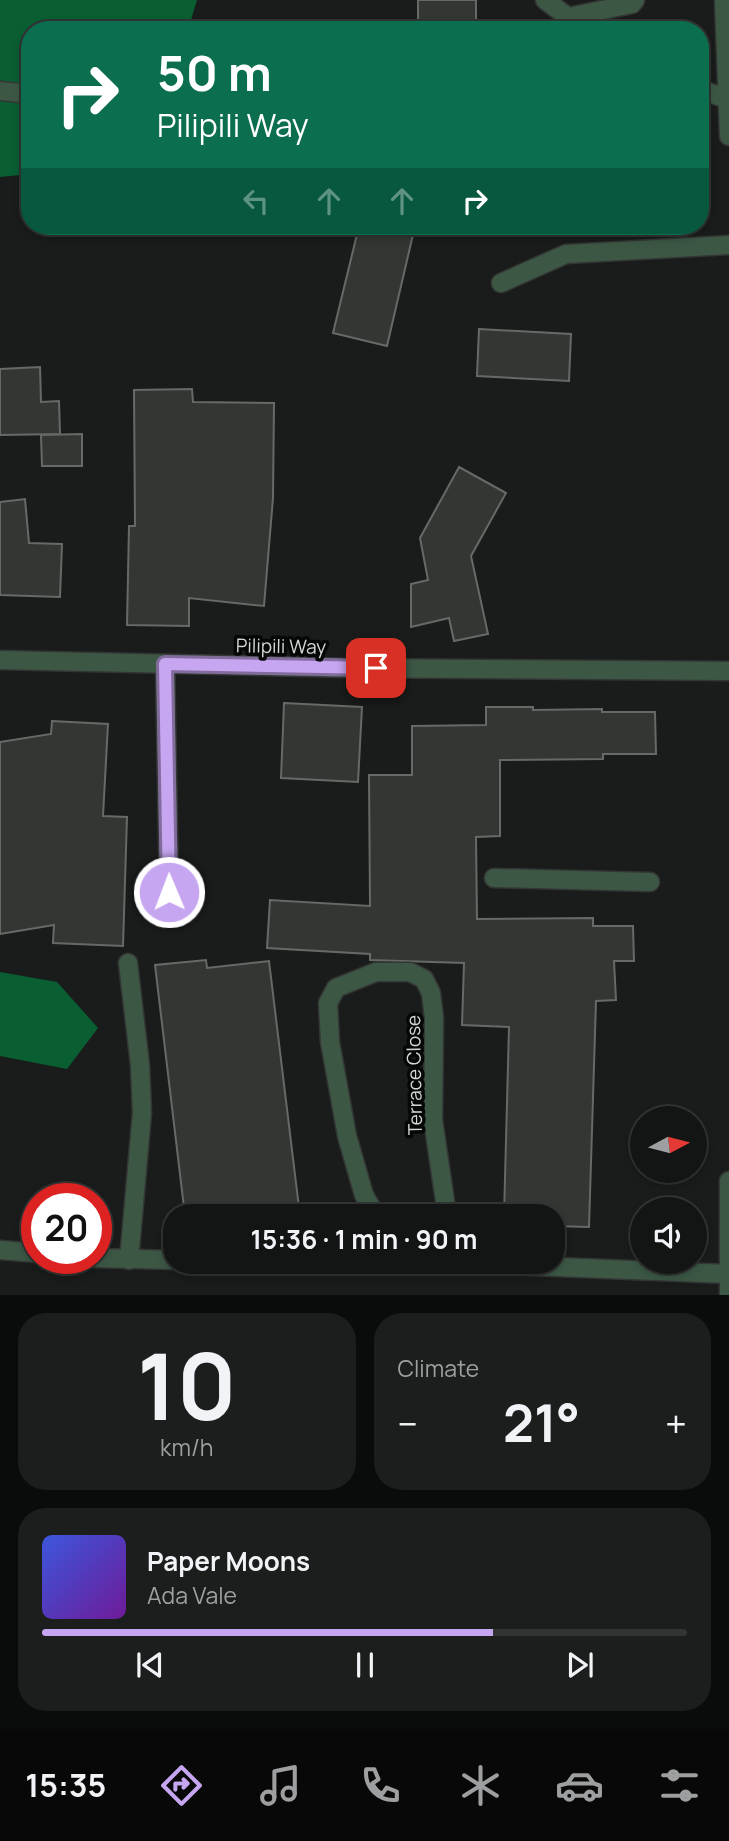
<!DOCTYPE html>
<meta charset="utf-8">
<style>
body{margin:0;font-family:Manrope,sans-serif;background:#1c1e1d;color:#f1f3f6;height:100vh;display:flex;flex-direction:column;font-size:26px;white-space:nowrap}
*{box-sizing:border-box;margin:0}
p{font-size:23px;color:#9d9fa0}
.icon{flex:none;width:38px;height:38px;fill:none;stroke:currentColor;stroke-width:2;stroke-linecap:round;stroke-linejoin:round}
.map{position:relative;height:1295px;overflow:hidden}
.sheet{display:flex;flex-direction:column;gap:18px;padding:18px;background:#0a0c0b;flex:1}
.sheet>*{flex:none}
.top-card{position:absolute;left:21px;top:21px;width:688px;height:214px;border-radius:28px;box-shadow:0 4px 10px #0003,0 0 0 2px #323434;background:#0b6e4f;color:#fff;overflow:hidden}
.needle{width:46px;rotate:83deg}
.controls{position:absolute;left:630px;top:1106px;display:grid;gap:14px}
.controls a{display:grid;place-items:center;width:77px;height:77px;border-radius:50%;background:#131514;box-shadow:0 4px 10px #0003,0 0 0 2px #323434;font-size:35px}
.speed{position:absolute;left:21px;top:1183px;display:flex;gap:14px;font-size:35px;font-weight:700;text-align:center}
.speed>*{display:grid;place-content:center;width:91px;height:91px;border-radius:50%;background:#131514;box-shadow:0 4px 10px #0003,0 0 0 2px #323434;line-height:1}
.speed .limit{border:10px solid #d22;background:#fff;color:#111}
.pin{position:absolute;display:grid;place-items:center;width:60px;height:60px;color:#fff;margin:-30px;border-radius:14px;box-shadow:0 4px 10px #0006}
.me{position:absolute;width:77px;margin:-38px;rotate:359deg;stroke-linejoin:round;filter:drop-shadow(0 0 5px #0008)}
.turn{display:flex;align-items:center;gap:24px;height:147px;padding:0 21px;font-size:32px}
.turn .icon{width:91px;height:91px;stroke-width:2.5}
.turn b{display:block;font-size:49px;line-height:60px}
.lanes{display:flex;align-items:center;height:66px;padding:0 21px;background:#0003;justify-content:center;gap:35px;direction:ltr}
.lanes .off{opacity:.35}
.big{font-size:52px;font-weight:700;line-height:1.1}
.sheet .tile{flex:1;display:flex;flex-direction:column;justify-content:center;gap:10px;min-width:0;padding:0 24px;border-radius:28px;background:#1c1e1d}
.sheet .dial{align-items:center;gap:0}
.dial b{font-size:91px;line-height:1}
.song{display:flex;align-items:center;gap:21px}
.cover{width:84px;height:84px;border-radius:10px;background:linear-gradient(135deg,hsl(230 70% 55%),hsl(280 70% 35%))}
.played{height:7px;border-radius:4px;background:linear-gradient(90deg,#c6a6f0 70%,#323434 70%)}
.keys{display:flex;justify-content:space-around;direction:ltr}
.heat{display:flex;justify-content:space-between;align-items:center;font-size:38px;direction:ltr}
.sheet .tiles{flex:1;display:grid;gap:18px;grid-template-columns:1fr 1fr}
.tile:last-child{grid-column:span 2}
.trip{position:absolute;left:163px;top:1204px;width:402px;height:70px;border-radius:28px;background:#131514;box-shadow:0 4px 10px #0003,0 0 0 2px #323434;font-weight:700;line-height:70px;text-align:center}
.tab-bar{display:flex;height:112px;justify-content:space-around;align-items:center;background:#080808;color:#9d9fa0}
.tab-bar .icon{width:49px;height:49px}
.tab-bar .active{color:#c6a6f0}
.tab-bar b{font-size:32px;color:#f1f3f6}
.map>svg:first-child{display:block}
</style>
<div class="map">
<svg width="729" height="1295" viewBox="0 0 729 1295">
<rect width="100%" height="100%" fill="#191c1a"/>
<g fill="#095e32">
<polygon points="0,0 197,0 188,30 30,30 30,174 0,177"/>
<polygon points="0,972 57,982 98,1028 67,1069 0,1056"/>
</g>
<g fill="#333734" stroke="#666a67" stroke-width="2">
<rect x="418" y="0" width="58" height="30"/>
<polygon points="359,226 415,226 387,346 333,333"/>
<polygon points="479,329 571,334 569,381 477,376"/>
<polygon points="40,367 41,402 59,401 60,434 0,435 0,369"/>
<polygon points="192,389 193,402 274,403 273,498 264,606 189,598 189,626 127,625 129,526 135,526 134,390"/>
<polygon points="82,434 82,466 42,466 41,435"/>
<polygon points="459,467 506,493 471,556 488,634 454,641 449,618 411,627 411,584 428,580 420,538"/>
<polygon points="25,499 29,543 62,544 60,597 0,595 0,502"/>
<polygon points="284,703 362,707 358,782 281,778"/>
<polygon points="486,707 533,707 533,710 602,709 602,712 655,712 656,754 603,754 603,759 500,760 500,836 476,837 477,919 593,918 593,926 633,926 634,961 614,961 616,1000 596,1001 589,1227 553,1226 553,1216 504,1216 509,1027 462,1025 464,963 370,960 370,954 267,948 270,900 370,906 369,775 412,775 412,726 486,725"/>
<polygon points="52,721 108,724 103,816 127,817 123,946 53,943 54,925 0,934 0,742 51,734"/>
<polygon points="206,960 207,968 269,961 300,1216 185,1216 155,965"/>
</g>
<g fill="none" stroke-linecap="round" stroke-linejoin="round">
<defs>
<g id="lane">
<polyline points="545,0 568,17 632,4 635,0"/>
<polyline points="501,283 566,254 729,245"/>
<polyline points="165,664 169,892"/>
<polyline points="494,878 650,882"/>
</g>
<g id="street">
<polyline points="724,0 729,136"/>
<polyline points="700,89 729,100"/>
<polyline points="0,91 30,94"/>
<polyline points="0,660 349,668 729,671"/>
<polyline points="128,963 140,1065 142,1113 129,1260"/>
<polyline points="376,1216 364,1195 347,1136 330,1042 328,1003 336,988 376,972 410,972 424,979 431,993 434,1018 433,1120 446,1208"/>
<polyline points="0,1250 37,1253"/>
<polyline points="96,1258 175,1260"/>
<polyline points="436,1262 729,1274"/>
<polyline points="729,1295 729,1181"/>
</g>
</defs>
<use href="#lane" stroke="#333634" stroke-width="21"/>
<use href="#street" stroke="#333634" stroke-width="21"/>
<use href="#lane" stroke="#3c5845" stroke-width="18"/>
<use href="#street" stroke="#3c5845" stroke-width="18"/>
</g>
<g fill="none" stroke-linecap="round" stroke-linejoin="round">
<defs>
<polyline id="route" points="169,892 165,664 376,668"/>
</defs>
<use href="#route" stroke="#816c9c" stroke-width="18"/>
<use href="#route" stroke="#c6a6f0" stroke-width="12"/>
</g>
<g text-anchor="middle" dominant-baseline="central" stroke-width="7" stroke-linejoin="round" paint-order="stroke">
<g font-size="19" fill="#d4d7d5" stroke="#050606">
<text transform="translate(281 646) rotate(1)">Pilipili Way</text>
<text transform="translate(414 1075) rotate(-91)">Terrace Close</text>
</g>
</g>
</svg>
<div class="controls">
<a><svg class="needle" viewBox="-14 -14 28 28"><path d="M0-13l5 13h-10z" fill="#e53935"/><path d="M0 13l5-13h-10z" fill="#9d9fa0"/></svg></a>
<a><svg class="icon" aria-label="sound" viewBox="0 0 24 24"><path d="M4 9h4l5-4v14l-5-4H4zM17 9q2 3 0 6"/></svg></a>
</div>
<div class="speed"><div class="limit">20</div></div>
<div class="pin" style="left:376px;top:668px;background:#d93025"><svg class="icon" aria-label="arrive" viewBox="0 0 24 24"><path d="M6 21V4h12l-3 4 3 4H6"/></svg></div>
<svg class="me" style="left:169px;top:892px" viewBox="-20 -20 40 40"><circle r="17" fill="#c6a6f0" stroke="#fff" stroke-width="3"/><path d="M0-11L8 9 0 5-8 9z" fill="#fff"/></svg>
<div class="trip">15:36 · 1 min · 90 m</div>
<div class="top-card">
<div class="turn"><svg class="icon" aria-label="right" viewBox="0 0 24 24"><path d="M7 20v-9h11M14 6l5 5-5 5"/></svg><div><b>50 m</b>Pilipili Way</div></div>
<div class="lanes"><svg class="icon off" aria-label="left" viewBox="0 0 24 24"><path d="M17 20v-9H6M10 6l-5 5 5 5"/></svg><svg class="icon off" aria-label="ahead" viewBox="0 0 24 24"><path d="M12 20V5M6 11l6-6 6 6"/></svg><svg class="icon off" aria-label="ahead" viewBox="0 0 24 24"><path d="M12 20V5M6 11l6-6 6 6"/></svg><svg class="icon" aria-label="right" viewBox="0 0 24 24"><path d="M7 20v-9h11M14 6l5 5-5 5"/></svg></div>
</div>
</div>
<section class="sheet">
<div class="tiles">
<div class="tile dial"><b>10</b><p>km/h</p></div>
<div class="tile"><p>Climate</p>
<div class="heat"><a>−</a><b class="big">21°</b><a>+</a></div>
</div>
<div class="tile">
<div class="song"><i class="cover"></i><div><b>Paper Moons</b><p>Ada Vale</p></div></div>
<div class="played"></div>
<div class="keys"><svg class="icon" aria-label="previous" viewBox="0 0 24 24"><path d="M18 5L8 12l10 7zM5 5v14"/></svg><svg class="icon" aria-label="pause" viewBox="0 0 24 24"><path d="M8 5v14M16 5v14"/></svg><svg class="icon" aria-label="next" viewBox="0 0 24 24"><path d="M6 5l10 7-10 7zM19 5v14"/></svg></div>
</div>
</div>
</section>
<nav class="tab-bar">
<b>15:35</b>
<svg class="icon active" aria-label="directions" viewBox="0 0 24 24"><path d="M12 3l9 9-9 9-9-9zM9 14v-3h6M13 9l2 2-2 2"/></svg>
<svg class="icon" aria-label="music" viewBox="0 0 24 24"><path d="M9 18V5l10-2v13"/><circle cx="6" cy="18" r="3"/><circle cx="16" cy="16" r="3"/></svg>
<svg class="icon" aria-label="phone" viewBox="0 0 24 24"><path d="M5 4h4l2 5-3 2q2 4 5 5l2-3 5 2v4C11 20 4 13 5 4z"/></svg>
<svg class="icon" aria-label="climate" viewBox="0 0 24 24"><path d="M12 3v18M4 7l16 10M4 17L20 7"/></svg>
<svg class="icon" aria-label="car" viewBox="0 0 24 24"><path d="M5 17H2v-5l4-1 3-4h7l3 4 3 1v5h-3M9 17h6M6 11h13"/><circle cx="7" cy="17" r="2"/><circle cx="17" cy="17" r="2"/></svg>
<svg class="icon" aria-label="filters" viewBox="0 0 24 24"><path d="M4 7h16M4 17h16"/><circle cx="9" cy="7" r="2"/><circle cx="15" cy="17" r="2"/></svg>
</nav>
